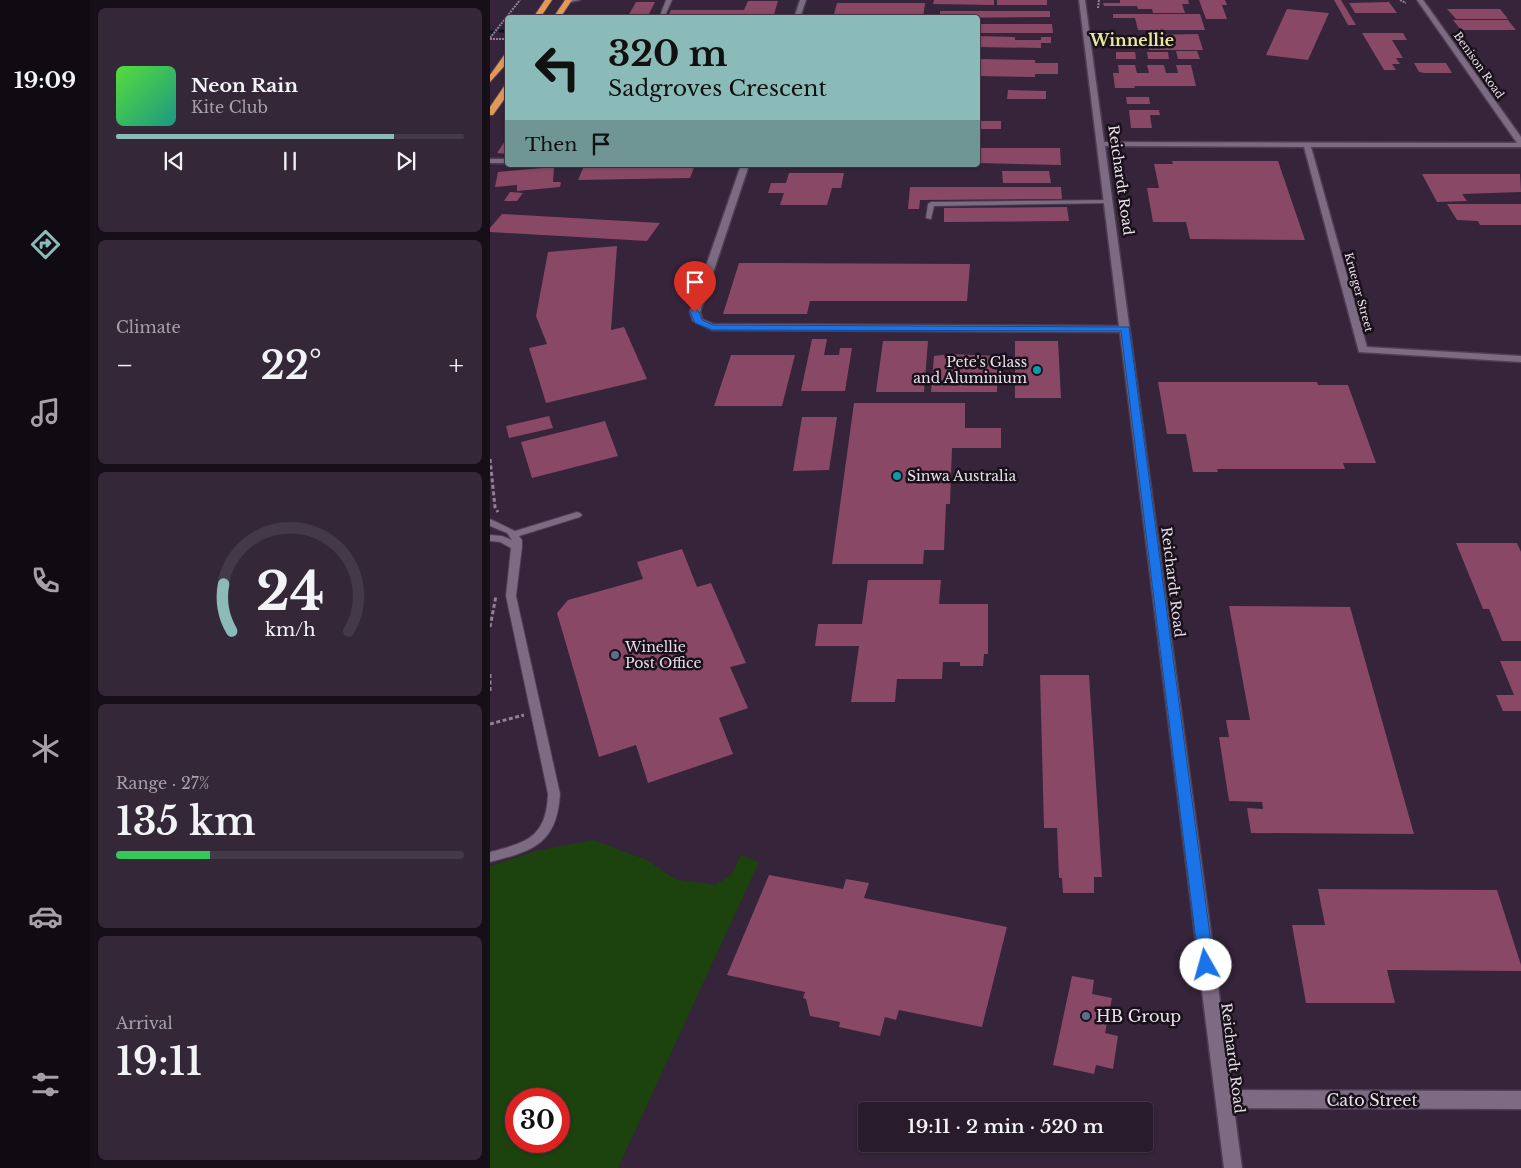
<!DOCTYPE html>
<meta charset="utf-8">
<style>
body{margin:0;font-family:"Libre Baskerville",serif;background:#342838;color:#f1f3f6;height:100vh;display:flex;flex-direction:column;font-size:19px;white-space:nowrap}
*{box-sizing:border-box;margin:0}
p{font-size:16px;color:#a5a1a9}
.icon{flex:none;width:28px;height:28px;fill:none;stroke:currentColor;stroke-width:2;stroke-linecap:round;stroke-linejoin:round}
.map{position:relative;flex:1;overflow:hidden}
.panel{display:flex;flex-direction:column;gap:8px;padding:8px;background:#160f18;width:400px}
.panel>*{flex:none}
.banner{position:absolute;left:15px;top:15px;width:475px;height:152px;border-radius:5px;box-shadow:0 1px 4px #0004,0 0 0 1px #443948;background:#8bbbb9;color:#111;overflow:hidden}
.speed{position:absolute;left:15px;top:1088px;display:flex;gap:10px;font-size:25px;font-weight:700;text-align:center}
.speed>*{display:grid;place-content:center;width:65px;height:65px;border-radius:50%;background:#281b2c;box-shadow:0 1px 4px #0004,0 0 0 1px #443948;line-height:1}
.speed .limit{border:8px solid #d22;background:#fff;color:#111}
.pin{position:absolute;display:grid;place-items:center;width:42px;height:42px;color:#fff;margin:-51px -21px;border-radius:50% 50% 50% 0;rotate:-45deg;box-shadow:0 0 5px #0007}
.pin .icon{rotate:45deg}
.me{position:absolute;width:55px;margin:-28px;rotate:353deg;stroke-linejoin:round;filter:drop-shadow(0 0 4px #0008)}
.turn{display:flex;align-items:center;gap:18px;height:105px;padding:0 20px;font-size:22px}
.turn .icon{width:65px;height:65px;stroke-width:2.5}
.turn b{display:block;font-size:35px;line-height:42px}
.then{display:flex;align-items:center;height:48px;padding:0 20px;background:#0003;gap:10px;font-size:19px}
.big{font-size:38px;font-weight:600;line-height:1.1}
.panel .widget{flex:1;display:flex;flex-direction:column;justify-content:center;gap:8px;min-width:0;padding:0 18px;border-radius:8px;background:#342838}
.panel .dial{align-items:center;gap:0}
.dial svg{height:130px;overflow:visible;fill:none;stroke:#443948;stroke-width:7;stroke-linecap:round;text-anchor:middle}
.dial text{fill:#f1f3f6;stroke:none}
.song{display:flex;align-items:center;gap:15px}
.cover{width:60px;height:60px;border-radius:8px;background:linear-gradient(135deg,hsl(110 70% 55%),hsl(170 70% 35%))}
.played{height:5px;border-radius:2px;background:linear-gradient(90deg,#8bbbb9 80%,#443948 80%)}
.keys{display:flex;justify-content:space-around;direction:ltr}
.heat{display:flex;justify-content:space-between;align-items:center;font-size:28px;direction:ltr}
.charge{height:8px;border-radius:4px;background:linear-gradient(90deg,#34c759 27%,#443948 0)}
.trip{position:absolute;left:368px;top:1102px;width:295px;height:50px;border-radius:5px;background:#281b2c;box-shadow:0 1px 4px #0004,0 0 0 1px #443948;font-weight:600;line-height:50px;text-align:center}
main{display:flex;flex:1;min-height:0}
.menu{display:flex;flex-direction:column;width:90px;justify-content:space-around;align-items:center;background:#100b12;color:#a5a1a9}
.menu .icon{width:35px;height:35px}
.menu .selected{color:#8bbbb9}
.menu b{font-size:22px;color:#f1f3f6}
.map>svg:first-child{display:block}
</style>
<main>
<nav class="menu">
<b>19:09</b>
<svg class="icon selected" aria-label="directions" viewBox="0 0 24 24"><path d="M12 3l9 9-9 9-9-9zM9 14v-3h6M13 9l2 2-2 2"/></svg>
<svg class="icon" aria-label="music" viewBox="0 0 24 24"><path d="M9 18V5l10-2v13"/><circle cx="6" cy="18" r="3"/><circle cx="16" cy="16" r="3"/></svg>
<svg class="icon" aria-label="phone" viewBox="0 0 24 24"><path d="M5 4h4l2 5-3 2q2 4 5 5l2-3 5 2v4C11 20 4 13 5 4z"/></svg>
<svg class="icon" aria-label="climate" viewBox="0 0 24 24"><path d="M12 3v18M4 7l16 10M4 17L20 7"/></svg>
<svg class="icon" aria-label="car" viewBox="0 0 24 24"><path d="M5 17H2v-5l4-1 3-4h7l3 4 3 1v5h-3M9 17h6M6 11h13"/><circle cx="7" cy="17" r="2"/><circle cx="17" cy="17" r="2"/></svg>
<svg class="icon" aria-label="filters" viewBox="0 0 24 24"><path d="M4 7h16M4 17h16"/><circle cx="9" cy="7" r="2"/><circle cx="15" cy="17" r="2"/></svg>
</nav>
<section class="panel">
<div class="widget">
<div class="song"><i class="cover"></i><div><b>Neon Rain</b><p>Kite Club</p></div></div>
<div class="played"></div>
<div class="keys"><svg class="icon" aria-label="previous" viewBox="0 0 24 24"><path d="M18 5L8 12l10 7zM5 5v14"/></svg><svg class="icon" aria-label="pause" viewBox="0 0 24 24"><path d="M8 5v14M16 5v14"/></svg><svg class="icon" aria-label="next" viewBox="0 0 24 24"><path d="M6 5l10 7-10 7zM19 5v14"/></svg></div>
</div>
<div class="widget"><p>Climate</p>
<div class="heat"><a>−</a><b class="big">22°</b><a>+</a></div>
</div>
<div class="widget dial"><svg viewBox="0 0 100 80">
<path d="M14 69A42 42 0 1 1 86 69"/>
<path d="M14 69A42 42 0 0 1 9 40" stroke="#8bbbb9"/>
<text x="50" y="56" font-size="32" font-weight="700">24</text>
<text x="50" y="72" font-size="11">km/h</text>
</svg></div>
<div class="widget"><p>Range · 27%</p><b class="big">135 km</b><div class="charge"></div></div>
<div class="widget"><p>Arrival</p><b class="big">19:11</b></div>
</section>
<div class="map">
<svg width="1031" height="1168" viewBox="0 0 1031 1168">
<rect width="100%" height="100%" fill="#35243a"/>
<path fill="#1c420e" fill-rule="evenodd" d="M 103,840 L 157,860 L 185,879 L 225,885 L 242,874 L 251,855 L 269,862 L 128,1168 L 0,1168 L 0,866 L 49,850 ZM 26,1099 L 69,1099 L 69,1141 L 26,1141 Z"/>
<g fill="none" stroke-linecap="round" stroke-linejoin="round">
<g stroke="#02162f" stroke-width="3">
<polyline points="10,31 15,31"/>
<polyline points="0,32 4,32"/>
</g>
</g>
<g fill="#894866">
<polygon points="444,0 504,0 504,5 443,4"/>
<rect x="507" y="0" width="50" height="5"/>
<polygon points="630,0 698,0 699,4 692,4 695,13 663,13 662,9 648,9 647,6 614,6 613,3 630,3"/>
<polygon points="709,0 735,0 737,5 732,5 737,19 716,19"/>
<polygon points="844,0 851,0 866,25 858,25"/>
<polygon points="258,1 288,1 283,18 177,18 181,10 254,10"/>
<polygon points="146,2 165,2 157,18 137,18"/>
<polygon points="899,2 907,13 865,13 859,3"/>
<polygon points="347,3 435,3 433,18 343,18"/>
<polygon points="797,9 839,13 818,60 776,55"/>
<polygon points="957,9 1010,9 1018,19 966,19"/>
<polygon points="450,11 560,11 560,17 450,18"/>
<polygon points="623,14 710,14 715,30 648,30 645,18 623,18"/>
<polygon points="963,20 1018,20 1026,30 971,30"/>
<polygon points="488,24 562,24 563,33 488,33"/>
<polygon points="872,33 913,33 917,40 902,40 913,58 906,58 910,64 902,64 906,70 894,70"/>
<polygon points="708,34 713,50 659,50 655,35"/>
<polygon points="488,36 525,37 525,40 551,40 551,37 561,37 561,43 551,43 551,48 488,47"/>
<polygon points="686,51 707,51 710,59 688,59"/>
<polygon points="626,52 645,52 646,59 626,59"/>
<polygon points="657,52 678,52 679,59 658,59"/>
<polygon points="488,59 545,60 545,63 568,63 568,74 545,74 545,77 488,76"/>
<polygon points="924,63 956,63 962,73 935,73 929,72"/>
<polygon points="628,65 645,65 647,73 659,73 657,65 674,65 676,73 688,73 686,65 701,65 706,86 644,86 645,88 625,88 623,73 629,73"/>
<polygon points="518,90 556,91 556,99 517,99"/>
<polygon points="636,97 659,97 660,104 637,104"/>
<polygon points="488,102 491,102 489,121 511,121 511,129 488,129"/>
<polygon points="639,110 669,110 670,115 660,115 662,128 641,128"/>
<polygon points="15,141 18,141 18,154 7,153"/>
<polygon points="488,148 570,148 571,165 488,163"/>
<polygon points="682,161 788,161 815,240 700,239 696,222 663,222 657,188 669,188 664,164 683,164"/>
<polygon points="162,165 205,165 200,178 88,180 94,166"/>
<polygon points="64,167 63,182 71,182 70,187 27,191 27,185 5,187 8,172"/>
<polygon points="512,171 559,171 561,183 513,183"/>
<polygon points="299,173 354,173 351,188 342,188 337,205 290,205 294,193 278,193 281,183 296,183"/>
<polygon points="932,174 1030,174 1031,192 972,194 977,201 947,202"/>
<polygon points="420,187 571,187 572,199 430,200 429,209 418,209"/>
<polygon points="20,192 33,193 27,201 14,201"/>
<polygon points="957,204 1031,204 1031,225 990,225 988,221 967,220"/>
<polygon points="577,207 579,221 454,222 454,208"/>
<polygon points="12,214 170,223 157,241 0,232 0,228"/>
<polygon points="127,246 121,330 134,327 157,379 56,403 39,348 57,344 46,316 58,252"/>
<polygon points="249,263 480,264 477,301 320,301 317,314 233,314"/>
<polygon points="322,339 337,339 334,355 349,355 350,348 362,348 355,391 311,391"/>
<polygon points="393,341 438,341 434,392 386,392"/>
<polygon points="525,341 568,341 571,398 525,398"/>
<polygon points="460,354 507,356 507,392 441,392 444,356"/>
<polygon points="241,355 305,355 292,406 224,406"/>
<polygon points="668,382 827,382 828,385 858,385 886,463 853,463 855,469 727,469 728,472 703,472 696,434 677,434"/>
<polygon points="364,403 475,403 475,428 511,428 511,448 462,448 460,504 456,504 454,550 434,550 433,564 342,564"/>
<polygon points="59,416 63,428 19,438 16,426"/>
<polygon points="312,417 347,417 339,470 303,471"/>
<polygon points="115,421 128,456 42,478 31,442"/>
<polygon points="966,543 1027,543 1031,552 1031,641 1012,641 999,609 993,609"/>
<polygon points="192,549 207,587 221,583 256,663 240,667 258,708 229,718 243,754 158,783 146,745 109,757 67,613 78,600 153,579 147,562"/>
<polygon points="378,580 451,580 449,604 498,604 498,654 494,654 493,666 470,666 470,662 453,662 452,679 407,679 405,702 361,702 369,646 325,646 328,624 372,624"/>
<polygon points="739,606 860,607 924,834 761,833 757,808 773,809 772,802 739,801 729,737 739,737 736,720 760,720"/>
<polygon points="1010,661 1031,661 1031,711 1013,711 1006,695 1024,695"/>
<polygon points="550,675 599,675 612,877 604,877 604,893 573,893 572,878 569,878 567,828 554,828"/>
<polygon points="279,875 353,889 356,879 379,883 374,898 517,927 492,1027 409,1010 406,1020 395,1017 390,1036 349,1027 350,1022 320,1016 316,999 313,998 315,992 237,975"/>
<polygon points="828,889 1007,890 1031,965 1031,971 897,970 905,1003 816,1003 802,925 835,925"/>
<polygon points="582,976 604,980 602,994 622,998 615,1033 628,1036 623,1069 606,1065 604,1074 563,1065"/>
</g>
<g fill="none" stroke-linecap="round" stroke-linejoin="round">
<defs>
<g id="service">
<polygon points="176,0 182,0 174,18 169,18"/>
<polygon points="619,200 621,201 621,203 444,206 441,219 436,218 438,204 441,202"/>
<path d="M 87,512 L 90,513 L 92,515 L 90,517 L 29,536 L 32,540 L 32,547 L 26,596 L 70,794 C 67,844 43,851 0,862 L 0,852 C 38,842 56,837 58,794 L 16,596 L 21,548 L 10,542 L 0,541 L 0,535 L 12,536 L 22,540 L 17,533 L 0,526 L 0,519 L 25,531 Z"/>
</g>
<g id="minor">
<polygon points="77,0 90,0 75,3"/>
<polygon points="310,0 316,0 310,18 304,18"/>
<polygon points="589,0 595,0 614,142 1027,143 927,0 933,0 1031,137 1031,147 821,147 877,347 1031,356 1031,362 869,352 814,147 615,146 742,1090 1031,1091 1031,1109 744,1108 752,1168 734,1168 630,332 222,330 203,321 200,312 251,165 259,165 210,312 212,319 223,324 629,326"/>
<rect x="0" y="159" width="18" height="4"/>
</g>
<g id="trunk">
<polygon points="55,0 62,0 50,18 43,18"/>
<polygon points="75,0 82,0 70,18 63,18"/>
<polygon points="15,54 18,54 18,62 0,82 0,75"/>
<polygon points="15,85 18,85 18,94 3,115 0,115 0,107"/>
</g>
</defs>
<use href="#service" stroke="#4d3f52" stroke-width="2"/>
<use href="#minor" stroke="#4d3f52" stroke-width="3"/>
<use href="#trunk" stroke="#4d3f52" stroke-width="2"/>
<g stroke="#908294" stroke-width="2" stroke-dasharray="2 1" stroke-linecap="butt">
<polyline points="910,0 916,3"/>
<polyline points="608,8 609,0"/>
<polyline points="0,38 30,0"/>
<polyline points="0,39 18,39"/>
</g>
<g stroke="#908294" stroke-width="3" stroke-dasharray="4 2.5" stroke-linecap="butt">
<polyline points="0,459 5,507 8,512"/>
<polyline points="0,627 6,596"/>
<polyline points="0,674 0,693"/>
<polyline points="0,724 34,715"/>
</g>
<use href="#service" fill="#7d6a83" fill-rule="evenodd"/>
<use href="#minor" fill="#7d6a83" fill-rule="evenodd"/>
<use href="#trunk" fill="#e29957" fill-rule="evenodd"/>
</g>
<polygon fill="#1a73e8" stroke="#114b97" points="205,309 209,312 212,320 223,325 639,327 724,965 722,970 716,972 711,970 709,965 631,331 222,330 205,323 200,312"/>
<g fill="#0f9aa8" stroke="#18111a" stroke-width="2">
<circle cx="547" cy="370" r="5"/>
<circle cx="407" cy="476" r="5"/>
</g>
<g fill="#5c6f8a" stroke="#18111a" stroke-width="2">
<circle cx="125" cy="655" r="5"/>
<circle cx="596" cy="1016" r="5"/>
</g>
<g text-anchor="middle" dominant-baseline="central" stroke-width="5" stroke-linejoin="round" paint-order="stroke">
<g font-size="11" fill="#eadfed" stroke="#18111a">
<text transform="translate(989 65) rotate(55)">Benison Road</text>
<text transform="translate(869 292) rotate(75)">Krueger Street</text>
</g>
<g font-size="14" fill="#eadfed" stroke="#18111a">
<text transform="translate(631 180) rotate(82)">Reichardt Road</text>
<text transform="translate(683 582) rotate(83)">Reichardt Road</text>
<text transform="translate(743 1058) rotate(83)">Reichardt Road</text>
</g>
<g font-size="14" fill="#eadfed" stroke="#18111a" text-anchor="start">
<text x="537" y="362" text-anchor="end">Pete's Glass<tspan x="537" dy="16">and Aluminium</tspan></text>
<text x="417" y="476">Sinwa Australia</text>
<text x="135" y="647">Winellie<tspan x="135" dy="16">Post Office</tspan></text>
</g>
<g font-size="16" font-weight="bold" fill="#e7e899" stroke="#18111a">
<text x="642" y="40">Winnellie</text>
</g>
<g font-size="16" fill="#eadfed" stroke="#18111a" text-anchor="start">
<text x="606" y="1016">HB Group</text>
</g>
<g font-size="16" fill="#eadfed" stroke="#18111a">
<text x="882" y="1100">Cato Street</text>
</g>
</g>
</svg>
<div class="speed"><div class="limit">30</div></div>
<div class="pin" style="left:205px;top:312px;background:#d93025"><svg class="icon" aria-label="arrive" viewBox="0 0 24 24"><path d="M6 21V4h12l-3 4 3 4H6"/></svg></div>
<svg class="me" style="left:716px;top:965px" viewBox="-20 -20 40 40"><circle r="19" fill="#fff"/><path d="M0-13L10 11 0 6-10 11z" fill="#1a73e8"/></svg>
<div class="trip">19:11 · 2 min · 520 m</div>
<div class="banner">
<div class="turn"><svg class="icon" aria-label="left" viewBox="0 0 24 24"><path d="M17 20v-9H6M10 6l-5 5 5 5"/></svg><div><b>320 m</b>Sadgroves Crescent</div></div>
<div class="then">Then<svg class="icon" aria-label="arrive" viewBox="0 0 24 24"><path d="M6 21V4h12l-3 4 3 4H6"/></svg></div>
</div>
</div>
</main>
